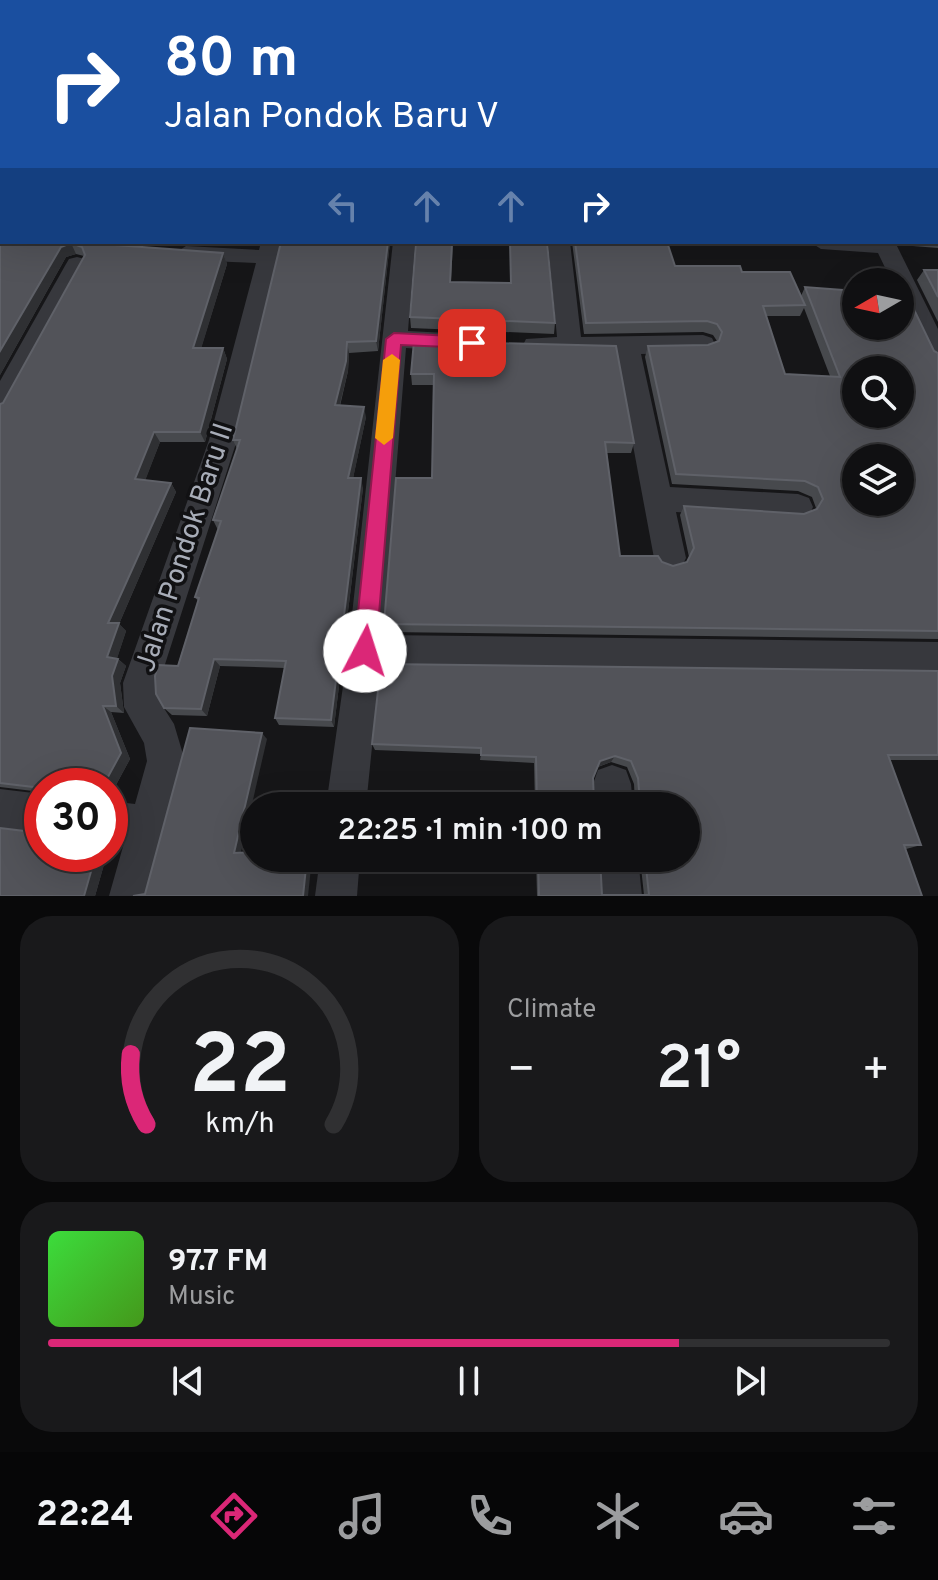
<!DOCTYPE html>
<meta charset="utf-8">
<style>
body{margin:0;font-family:Overpass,sans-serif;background:#19191b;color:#f1f3f6;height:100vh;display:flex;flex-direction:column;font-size:30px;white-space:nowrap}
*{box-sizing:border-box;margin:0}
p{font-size:26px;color:#9c9d9f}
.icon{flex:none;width:44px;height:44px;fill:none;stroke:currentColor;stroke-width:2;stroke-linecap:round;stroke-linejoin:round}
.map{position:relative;height:896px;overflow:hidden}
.panel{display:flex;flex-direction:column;gap:20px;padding:20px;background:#09090a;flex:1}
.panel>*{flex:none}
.hud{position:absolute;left:0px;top:0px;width:938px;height:244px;box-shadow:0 8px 32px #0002,0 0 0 2px #303032;background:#1a4fa0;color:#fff;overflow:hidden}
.needle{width:52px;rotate:261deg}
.fabs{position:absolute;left:842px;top:268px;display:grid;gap:16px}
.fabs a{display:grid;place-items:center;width:72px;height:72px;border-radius:50%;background:#101012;box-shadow:0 8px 32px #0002,0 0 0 2px #303032;font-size:40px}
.speed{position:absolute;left:24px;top:768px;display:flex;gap:16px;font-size:40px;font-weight:700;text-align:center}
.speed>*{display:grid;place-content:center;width:104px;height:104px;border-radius:50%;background:#101012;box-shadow:0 8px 32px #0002,0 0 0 2px #303032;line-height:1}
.speed .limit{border:12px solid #d22;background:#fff;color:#111}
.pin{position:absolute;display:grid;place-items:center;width:68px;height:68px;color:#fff;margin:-34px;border-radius:16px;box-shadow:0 4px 12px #0006}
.me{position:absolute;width:88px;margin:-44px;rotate:5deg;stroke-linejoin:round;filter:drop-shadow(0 0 6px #0008)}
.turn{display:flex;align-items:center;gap:28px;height:168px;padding:0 32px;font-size:36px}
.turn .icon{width:104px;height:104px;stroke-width:2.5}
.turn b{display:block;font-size:56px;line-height:68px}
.lanes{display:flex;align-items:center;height:76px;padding:0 32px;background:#0003;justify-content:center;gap:40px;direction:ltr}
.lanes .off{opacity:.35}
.big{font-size:60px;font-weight:600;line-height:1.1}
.panel .tile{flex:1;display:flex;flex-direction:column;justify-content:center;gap:12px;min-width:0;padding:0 28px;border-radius:32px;background:#19191b}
.panel .dial{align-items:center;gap:0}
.dial svg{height:208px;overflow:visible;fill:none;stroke:#303032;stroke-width:7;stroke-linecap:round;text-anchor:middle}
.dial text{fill:#f1f3f6;stroke:none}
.song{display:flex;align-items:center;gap:24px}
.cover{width:96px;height:96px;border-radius:12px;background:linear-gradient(135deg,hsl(120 70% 55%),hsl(100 70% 35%))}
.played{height:8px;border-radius:4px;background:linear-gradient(90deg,#db2777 75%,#303032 75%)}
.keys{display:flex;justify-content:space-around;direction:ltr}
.heat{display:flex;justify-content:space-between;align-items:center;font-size:44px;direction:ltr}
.panel .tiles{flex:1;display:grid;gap:20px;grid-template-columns:1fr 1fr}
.tile:last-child{grid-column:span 2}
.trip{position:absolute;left:240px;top:792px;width:460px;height:80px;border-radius:40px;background:#101012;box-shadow:0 8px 32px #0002,0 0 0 2px #303032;font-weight:600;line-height:80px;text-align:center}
.tab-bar{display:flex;height:128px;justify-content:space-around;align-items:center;background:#060607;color:#9c9d9f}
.tab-bar .icon{width:56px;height:56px}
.tab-bar .current{color:#db2777}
.tab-bar b{font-size:36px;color:#f1f3f6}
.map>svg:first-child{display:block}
</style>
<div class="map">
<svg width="938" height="896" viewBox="0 0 938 896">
<rect width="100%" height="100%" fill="#161618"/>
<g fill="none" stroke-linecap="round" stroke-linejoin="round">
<g fill="#37383d" fill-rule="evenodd">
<polygon points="261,242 283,242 237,440 159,683 160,702 174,724 185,761 151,896 109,896 124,843 110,841 110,801 135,804 147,761 144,743 124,707 123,683 209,440 256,263 186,260 175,253 186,246 259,250"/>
<polygon points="393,242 415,242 408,331 486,335 495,338 498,344 495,350 486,353 406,348 383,635 938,642 938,676 380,668 366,806 326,806 348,651"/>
<polygon points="548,242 570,242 581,337 703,335 712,338 715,344 712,350 703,353 641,354 670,487 798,494 809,498 813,507 809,516 798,520 676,512 686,558 681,568 670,572 659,568 654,558 616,354 535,354 526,351 523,345 526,339 557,337"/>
<polygon points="810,242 895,242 938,329 938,363 929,360 925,354 900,299 900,282 892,282 878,253 821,249"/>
<polygon points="77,257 85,259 88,264 9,412 0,415 0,381 66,264 69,259"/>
<polygon points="612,765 626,770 631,784 633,806 593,806 593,784 598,770"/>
<polygon points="0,789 42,794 42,834 0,829"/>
<polygon points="320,858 360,858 357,896 315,896"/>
<polygon points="598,858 638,858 642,896 600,896"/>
</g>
</g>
<g fill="#47494d" fill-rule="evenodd">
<polygon points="0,0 938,0 938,248 900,245 897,242 936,242 936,2 2,2 2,242 74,242 223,253 227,264 201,348 223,348 227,359 205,442 160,442 145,480 171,483 176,492 119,624 126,631 117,658 126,666 120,683 124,713 111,712 130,759 110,796 110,786 42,786 42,854 107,854 95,896 0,896 0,828 33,832 33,791 0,787 0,404 3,403 84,256 76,254 66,257 0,375 0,236 2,235 0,232"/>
<polygon points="196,242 233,242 233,245"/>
<polygon points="390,242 378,351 349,353 348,371 340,406 366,417 353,478 363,488 334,727 279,725 275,718 285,668 220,666 207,716 172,715 164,708 198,601 195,597 218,530 213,520 237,449 233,440"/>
<polygon points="416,242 453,242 451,282 510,283 510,242 547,242 555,323 554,334 411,328 410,317"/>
<path d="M 572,242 L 667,242 L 675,266 L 742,272 L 801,296 L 805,287 L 938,353 L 938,639 L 386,632 L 384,624 L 432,478 L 433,385 L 412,385 L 411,374 L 414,341 L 634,443 L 631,453 L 607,453 L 620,556 L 662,562 L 673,566 L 687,562 L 689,557 L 680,515 L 684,506 L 804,514 L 815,510 L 816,508 L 812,497 L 798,491 L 672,484 L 645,357 L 648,346 L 708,345 L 717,341 L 713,335 L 703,332 L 584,334 ZM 804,308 L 830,376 L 785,374 L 766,316 L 800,316 Z"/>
<polygon points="924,270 938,270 938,322 917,280"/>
<path d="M 938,671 L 938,760 L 890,760 L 921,845 L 906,849 L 922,896 L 537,896 L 536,858 L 600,858 L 602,895 L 644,895 L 640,858 L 686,858 L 686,806 L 535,806 L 534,763 L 480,760 L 481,754 L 375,750 L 372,744 ZM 611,762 L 627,767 L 634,784 L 635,803 L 594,803 L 593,778 L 598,767 Z"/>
</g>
<g fill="#2f3033">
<polygon points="388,242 390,242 378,351 376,341"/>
<polygon points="71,243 76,254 66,257 0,375 0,351 61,247"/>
<polygon points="223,253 227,264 198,359 193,348"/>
<polygon points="347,342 349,353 348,371 337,416 335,405"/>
<polygon points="223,348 227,359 205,442 200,432"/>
<polygon points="364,407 366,417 351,488 348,478"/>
<polygon points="154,432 160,442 142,489 135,479"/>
<polygon points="361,478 363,488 334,727 331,720"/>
<polygon points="171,483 176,492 119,624 126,631 115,665 107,657 108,623"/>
<polygon points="118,659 126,666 120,683 124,713 116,706 112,676"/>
<polygon points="214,659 220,666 207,716 201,709"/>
<polygon points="103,706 111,712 130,759 110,796 110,786 103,786"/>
<polygon points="262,733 267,739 240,856 234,853"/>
<polygon points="615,756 611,762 597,767 600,761"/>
<polygon points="96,854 107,854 95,896 84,896"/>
<polygon points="307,858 312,858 308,896 303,896"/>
</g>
<g fill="#525359" stroke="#5f6168" stroke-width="2" fill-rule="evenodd">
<polygon points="0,0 938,0 938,236 936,236 936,2 2,2 2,230 0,230"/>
<polygon points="2,234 2,242 74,242 223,253 193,348 223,348 200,432 154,432 135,479 171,483 108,623 119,623 107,657 118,659 112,676 116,706 103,706 121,753 103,786 42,786 42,854 96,854 84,896 0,896 0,828 33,832 33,787 0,783 0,404 3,403 85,255 82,247 71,243 61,247 0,351 0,236 2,236"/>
<polygon points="281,242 388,242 376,341 347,342 346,361 335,405 364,407 348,478 361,478 331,720 275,718 286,661 214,659 201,709 164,708 156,694 155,676 158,665 178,666 199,598 195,597 221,521 213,520 240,440 233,440"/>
<polygon points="416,242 452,242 450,282 511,283 510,242 547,242 555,323 410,317"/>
<path d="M 575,242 L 667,242 L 675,266 L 740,266 L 742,272 L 790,272 L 805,305 L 763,306 L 785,374 L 840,377 L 805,287 L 856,291 L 856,326 L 900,326 L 900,295 L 907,295 L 934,351 L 938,353 L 938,631 L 384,624 L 396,478 L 432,478 L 434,374 L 411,374 L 414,341 L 616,346 L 634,443 L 605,442 L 620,556 L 658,556 L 662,562 L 673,566 L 687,562 L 694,548 L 684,506 L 804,514 L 817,509 L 823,499 L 818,487 L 805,481 L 676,474 L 648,346 L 708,345 L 719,341 L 722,332 L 717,324 L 707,321 L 586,323 ZM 856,370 L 900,370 L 900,414 L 856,414 ZM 856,458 L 900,458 L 900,502 L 856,502 Z"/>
<polygon points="924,270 938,270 938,297"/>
<path d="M 381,664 L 938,671 L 938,755 L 888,755 L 921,845 L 904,845 L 922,896 L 539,896 L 538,858 L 600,858 L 602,895 L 649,895 L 645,858 L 686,858 L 686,806 L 537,806 L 536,757 L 481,755 L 481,748 L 372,744 ZM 615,756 L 631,761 L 638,778 L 640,803 L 594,803 L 593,778 L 600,761 Z"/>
<polygon points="190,728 262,733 234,853 254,852 254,858 307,858 303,896 133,896 145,894"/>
</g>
<polygon fill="#db2777" stroke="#8e194d" stroke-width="2" points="394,333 472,337 480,343 472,348 401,345 376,651 373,658 365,662 357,658 354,651 386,339"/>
<polygon fill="#f59e0b" points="392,354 400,360 393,438 384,445 375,438 383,360"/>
<g text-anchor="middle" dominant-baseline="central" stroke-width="7" stroke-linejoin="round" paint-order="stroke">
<g font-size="28" fill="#a8adb8" stroke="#111113">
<text transform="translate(186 548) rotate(-72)">Jalan Pondok Baru II</text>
</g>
</g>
</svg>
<div class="fabs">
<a><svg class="needle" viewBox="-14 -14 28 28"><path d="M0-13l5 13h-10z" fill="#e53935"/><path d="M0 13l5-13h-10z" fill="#9c9d9f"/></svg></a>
<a><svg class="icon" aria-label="search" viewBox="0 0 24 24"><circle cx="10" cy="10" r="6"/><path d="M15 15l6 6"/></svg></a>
<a><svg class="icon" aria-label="layers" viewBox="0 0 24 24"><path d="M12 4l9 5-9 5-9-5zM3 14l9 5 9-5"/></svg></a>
</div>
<div class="speed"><div class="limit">30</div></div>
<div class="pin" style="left:472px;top:343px;background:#d93025"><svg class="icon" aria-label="arrive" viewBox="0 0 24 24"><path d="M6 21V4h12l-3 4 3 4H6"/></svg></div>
<svg class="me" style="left:365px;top:651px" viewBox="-20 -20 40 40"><circle r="19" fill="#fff"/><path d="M0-13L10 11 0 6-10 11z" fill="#db2777"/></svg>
<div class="trip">22:25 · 1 min · 100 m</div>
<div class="hud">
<div class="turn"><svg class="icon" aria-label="right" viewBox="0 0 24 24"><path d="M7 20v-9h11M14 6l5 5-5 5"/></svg><div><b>80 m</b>Jalan Pondok Baru V</div></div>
<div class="lanes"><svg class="icon off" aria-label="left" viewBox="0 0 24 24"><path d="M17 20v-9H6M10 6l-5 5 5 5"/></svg><svg class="icon off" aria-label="ahead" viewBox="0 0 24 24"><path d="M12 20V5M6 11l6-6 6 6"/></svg><svg class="icon off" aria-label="ahead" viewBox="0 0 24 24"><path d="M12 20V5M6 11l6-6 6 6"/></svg><svg class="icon" aria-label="right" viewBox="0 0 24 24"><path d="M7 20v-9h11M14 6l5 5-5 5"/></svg></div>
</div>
</div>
<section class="panel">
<div class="tiles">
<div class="tile dial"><svg viewBox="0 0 100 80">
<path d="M14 69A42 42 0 1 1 86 69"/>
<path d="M14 69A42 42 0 0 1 8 42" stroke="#db2777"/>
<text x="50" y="56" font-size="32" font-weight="700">22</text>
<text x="50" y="72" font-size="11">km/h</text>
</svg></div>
<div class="tile"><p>Climate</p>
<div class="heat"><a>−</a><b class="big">21°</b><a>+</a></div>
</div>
<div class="tile">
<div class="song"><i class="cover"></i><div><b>97.7 FM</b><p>Music</p></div></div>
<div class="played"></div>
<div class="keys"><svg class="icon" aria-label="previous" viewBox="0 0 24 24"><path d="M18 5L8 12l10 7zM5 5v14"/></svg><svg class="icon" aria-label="pause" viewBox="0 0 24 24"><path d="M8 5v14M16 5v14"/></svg><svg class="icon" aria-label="next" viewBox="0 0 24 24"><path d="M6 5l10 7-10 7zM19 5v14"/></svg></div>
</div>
</div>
</section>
<nav class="tab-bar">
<b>22:24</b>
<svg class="icon current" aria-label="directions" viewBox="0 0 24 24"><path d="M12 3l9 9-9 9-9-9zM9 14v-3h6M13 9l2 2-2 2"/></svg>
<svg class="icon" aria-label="music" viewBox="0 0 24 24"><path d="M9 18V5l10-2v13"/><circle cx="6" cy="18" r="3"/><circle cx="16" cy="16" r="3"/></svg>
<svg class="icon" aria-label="phone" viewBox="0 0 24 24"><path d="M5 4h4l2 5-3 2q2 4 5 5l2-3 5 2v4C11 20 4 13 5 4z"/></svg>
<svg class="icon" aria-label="climate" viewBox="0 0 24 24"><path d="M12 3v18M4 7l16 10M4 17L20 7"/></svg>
<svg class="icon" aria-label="car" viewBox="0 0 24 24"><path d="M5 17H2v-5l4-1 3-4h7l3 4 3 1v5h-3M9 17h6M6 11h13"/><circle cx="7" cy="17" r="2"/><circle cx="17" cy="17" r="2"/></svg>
<svg class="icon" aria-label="filters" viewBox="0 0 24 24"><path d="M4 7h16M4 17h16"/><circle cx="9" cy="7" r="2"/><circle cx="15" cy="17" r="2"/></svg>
</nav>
